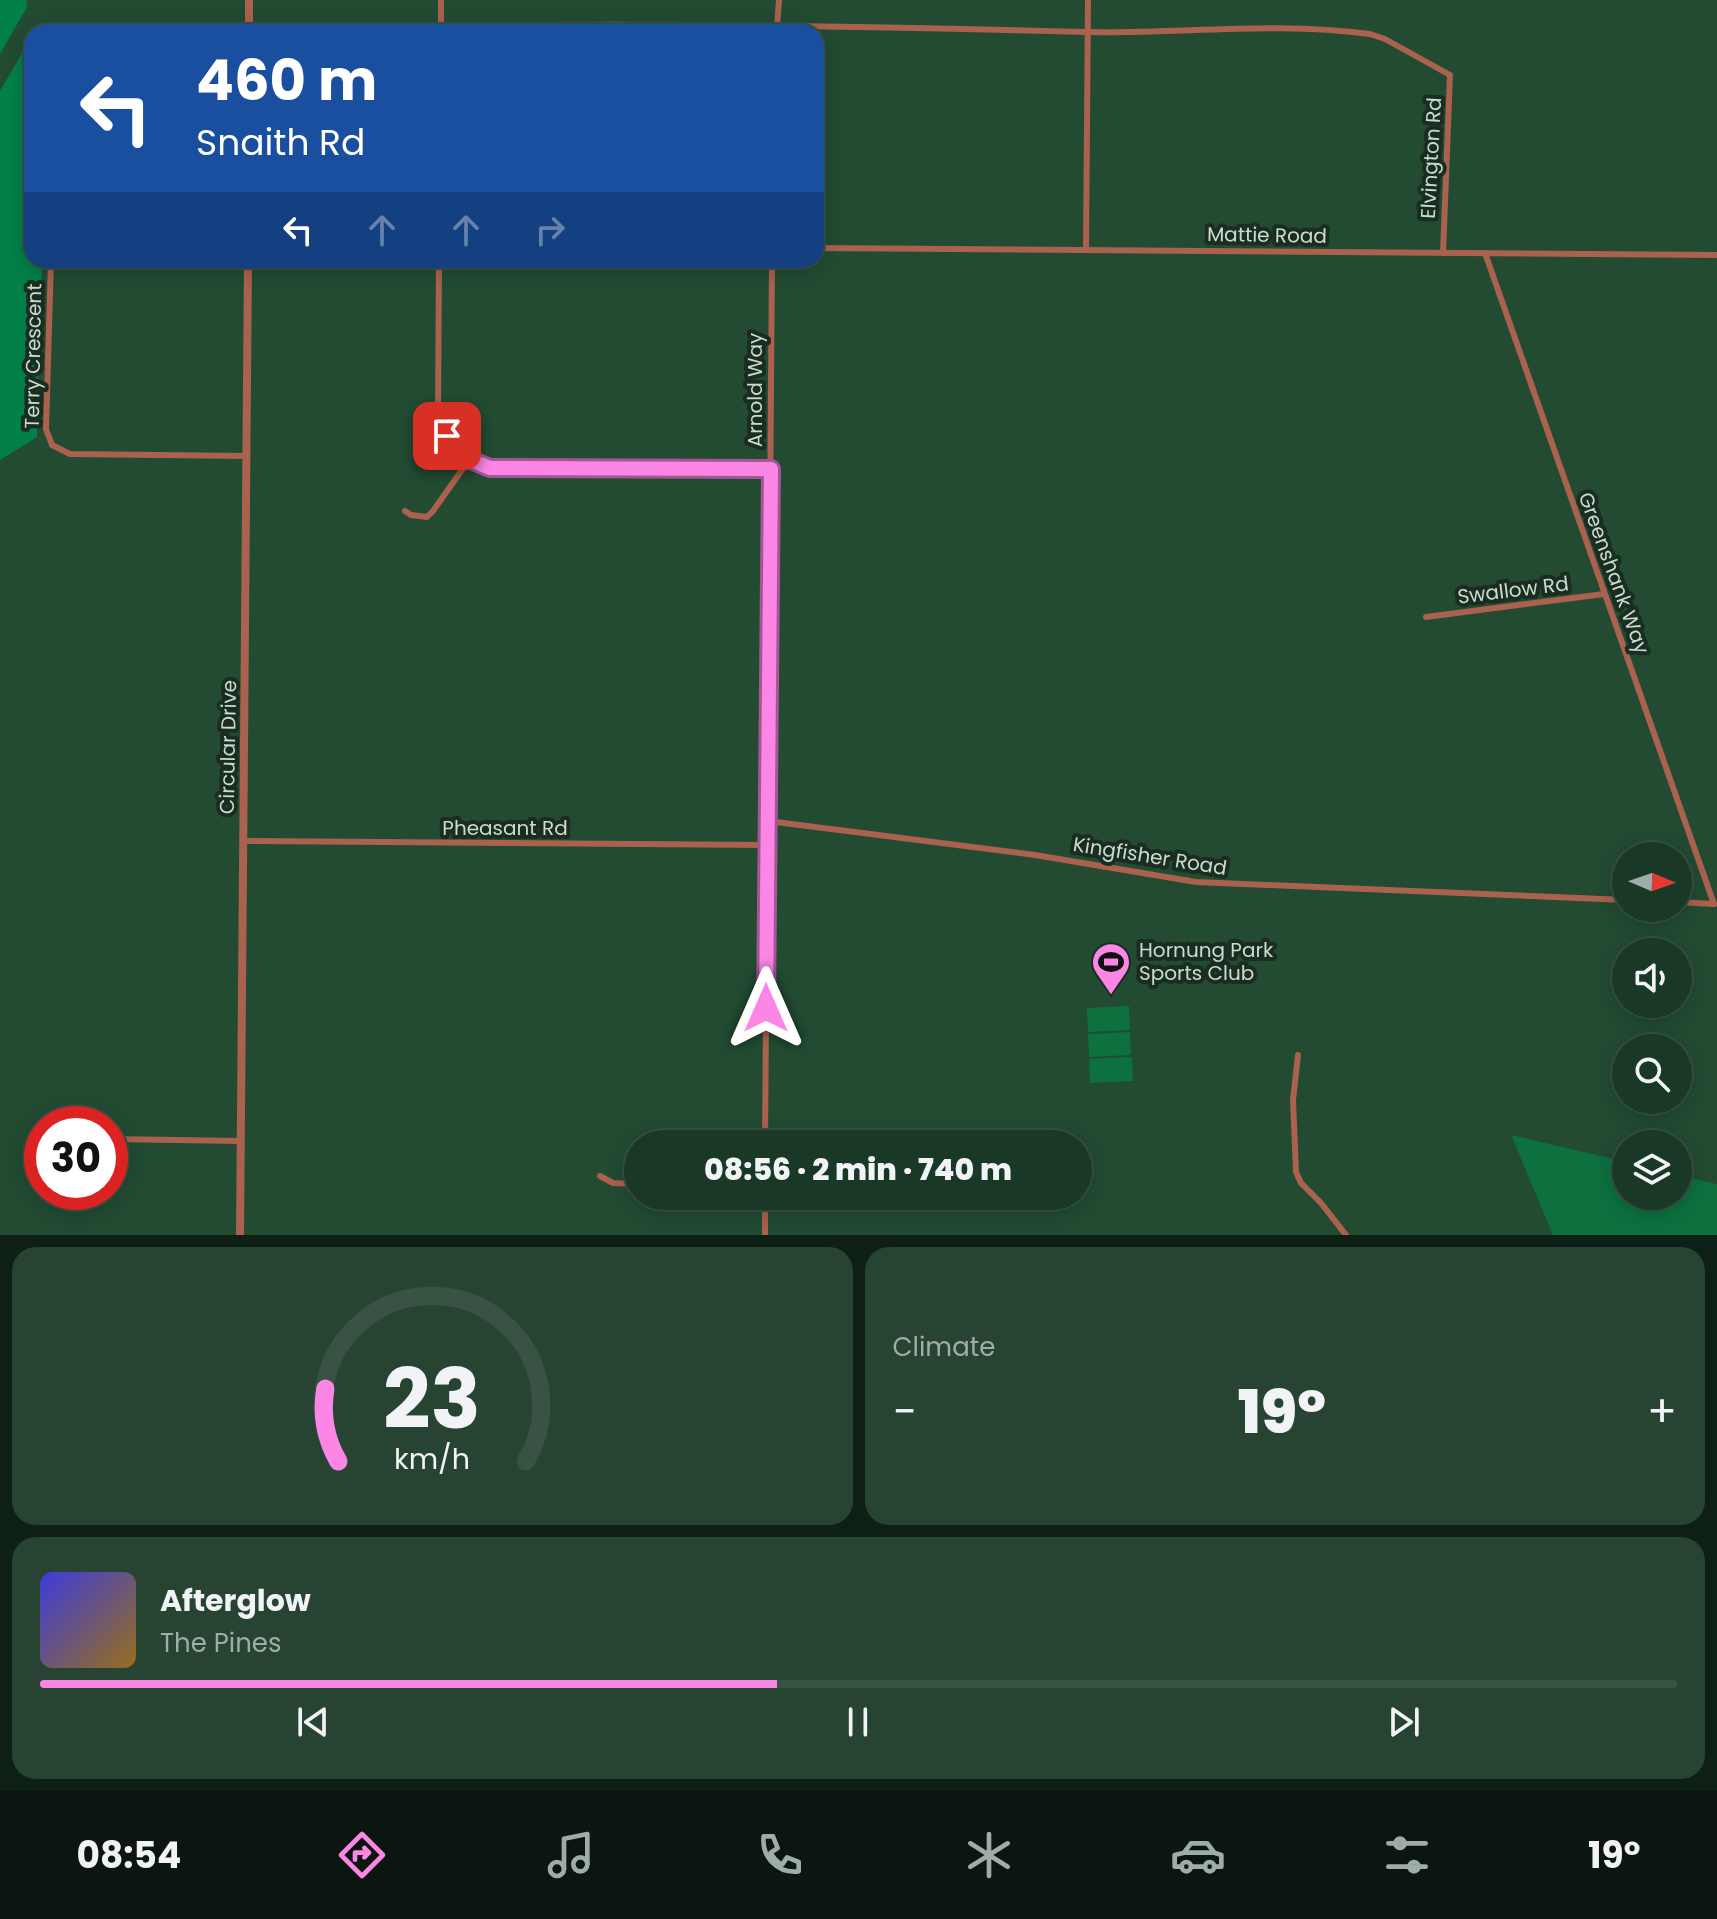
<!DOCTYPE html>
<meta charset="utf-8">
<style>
body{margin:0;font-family:Poppins,sans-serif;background:#274332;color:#f1f3f6;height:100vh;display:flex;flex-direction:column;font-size:30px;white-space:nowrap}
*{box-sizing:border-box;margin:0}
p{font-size:26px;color:#9faca7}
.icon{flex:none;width:44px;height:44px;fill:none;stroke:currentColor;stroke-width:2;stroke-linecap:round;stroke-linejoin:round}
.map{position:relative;height:1235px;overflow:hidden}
.details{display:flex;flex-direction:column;gap:12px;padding:12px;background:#0e1f15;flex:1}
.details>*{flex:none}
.guide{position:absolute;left:24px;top:24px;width:800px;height:244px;border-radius:24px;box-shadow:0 4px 20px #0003,0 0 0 2px #385243;background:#1a4fa0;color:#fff;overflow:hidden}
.needle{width:52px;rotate:92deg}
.buttons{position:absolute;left:1612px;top:842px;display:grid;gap:16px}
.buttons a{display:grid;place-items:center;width:80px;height:80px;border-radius:50%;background:#1a3826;box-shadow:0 4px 20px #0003,0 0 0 2px #385243;font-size:40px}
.speed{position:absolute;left:24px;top:1106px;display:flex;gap:16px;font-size:40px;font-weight:700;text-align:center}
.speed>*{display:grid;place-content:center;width:104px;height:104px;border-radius:50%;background:#1a3826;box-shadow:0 4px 20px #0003,0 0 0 2px #385243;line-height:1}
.speed .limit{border:12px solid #d22;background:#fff;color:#111}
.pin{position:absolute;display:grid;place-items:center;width:68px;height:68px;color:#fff;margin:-34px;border-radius:16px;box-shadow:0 4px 12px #0006}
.me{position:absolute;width:88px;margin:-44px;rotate:0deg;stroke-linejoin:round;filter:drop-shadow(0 0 6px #0008)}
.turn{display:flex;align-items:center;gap:28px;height:168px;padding:0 40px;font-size:36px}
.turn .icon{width:104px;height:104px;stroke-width:2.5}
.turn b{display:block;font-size:56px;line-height:68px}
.lanes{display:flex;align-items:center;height:76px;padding:0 40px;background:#0003;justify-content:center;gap:40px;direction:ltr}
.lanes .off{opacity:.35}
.big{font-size:60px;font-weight:800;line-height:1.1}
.details .card{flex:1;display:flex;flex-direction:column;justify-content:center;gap:12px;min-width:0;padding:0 28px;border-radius:24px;background:#274332}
.details .dial{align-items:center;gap:0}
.dial svg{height:208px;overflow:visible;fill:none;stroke:#385243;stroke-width:7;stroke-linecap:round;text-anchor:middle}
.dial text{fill:#f1f3f6;stroke:none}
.song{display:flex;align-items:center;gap:24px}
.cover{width:96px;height:96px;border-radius:12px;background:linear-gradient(135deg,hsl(240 70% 55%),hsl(40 70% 35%))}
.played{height:8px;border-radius:4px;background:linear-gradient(90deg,#fb86e5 45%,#385243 45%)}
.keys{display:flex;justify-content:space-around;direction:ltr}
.heat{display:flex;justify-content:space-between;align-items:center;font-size:44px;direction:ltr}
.details .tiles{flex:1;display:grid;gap:12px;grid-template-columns:1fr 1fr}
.card:last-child{grid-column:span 2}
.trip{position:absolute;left:624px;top:1130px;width:468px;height:80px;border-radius:40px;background:#1a3826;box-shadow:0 4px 20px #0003,0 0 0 2px #385243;font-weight:800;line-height:80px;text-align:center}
.tabs{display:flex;height:128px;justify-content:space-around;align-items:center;background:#0a160f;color:#9faca7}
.tabs .icon{width:56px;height:56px}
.tabs .active{color:#fb86e5}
.tabs b{font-size:36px;color:#f1f3f6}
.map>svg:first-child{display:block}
</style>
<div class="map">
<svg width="1717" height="1235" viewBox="0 0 1717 1235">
<rect width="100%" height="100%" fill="#224b32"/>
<g fill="#0c703f">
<polygon points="1129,1006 1130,1030 1088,1032 1087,1008"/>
<polygon points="1130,1032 1131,1055 1089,1057 1088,1034"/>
<polygon points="1132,1057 1133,1081 1090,1083 1089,1059"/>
<polygon points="1511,1135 1626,1162 1626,1196 1678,1196 1678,1175 1717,1184 1717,1235 1553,1235"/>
</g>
<g fill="#018048">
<polygon points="0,0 26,0 27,7 0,54"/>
<polygon points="32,36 32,260 42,260 37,437 0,460 0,91"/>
</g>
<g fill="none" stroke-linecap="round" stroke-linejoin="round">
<g stroke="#aa614e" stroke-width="6">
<polyline points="441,0 441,32"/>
<path d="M 441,26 C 656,23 871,26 1085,32 C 1180,34 1276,21 1370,34 L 1385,39 L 1450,75 L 1443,253"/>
<polyline points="777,27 779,0"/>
<polyline points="78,32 113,28 249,30"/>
<polyline points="816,248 1717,255"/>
<polyline points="1086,249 1088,0"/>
<polyline points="1485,253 1714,904"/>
<polyline points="51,260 46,429 52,445 70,454 247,456"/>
<path d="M 439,260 L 438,415 C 445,441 464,461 490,468 L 771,469"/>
<polyline points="405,511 411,515 427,517 433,511 469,460"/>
<polyline points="1426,617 1604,594"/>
<polyline points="768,821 1035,855 1196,882 1626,900"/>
<polyline points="243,841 767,845"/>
<polyline points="1678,902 1714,904"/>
<polyline points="1298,1055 1293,1100 1296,1172 1301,1183 1321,1203 1346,1235"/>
<polyline points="46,1123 46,1124"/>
<polyline points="110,1139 241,1141"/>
<polyline points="740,1144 746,1137 765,1136"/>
<polyline points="765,1144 772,260"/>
<polyline points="600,1176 613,1183 638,1184"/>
<polyline points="765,1235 765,1196"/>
</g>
<g stroke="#aa614e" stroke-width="8">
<polyline points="249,32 249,0"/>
<polyline points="240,1235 248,260"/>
</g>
</g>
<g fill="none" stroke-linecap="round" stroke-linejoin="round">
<defs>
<polyline id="route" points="447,436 466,458 490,468 771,469 766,1008"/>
</defs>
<use href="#route" stroke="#a35795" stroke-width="20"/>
<use href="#route" stroke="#fb86e5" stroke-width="14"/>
</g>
<defs>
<symbol id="stadium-pin" viewBox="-11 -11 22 30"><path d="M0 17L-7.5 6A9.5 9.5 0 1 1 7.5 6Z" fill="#fb86e5" stroke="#1b2c21"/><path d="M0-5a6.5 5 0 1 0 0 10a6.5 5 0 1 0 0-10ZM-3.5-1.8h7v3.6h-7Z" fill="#111"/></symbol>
</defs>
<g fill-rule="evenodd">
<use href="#stadium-pin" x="1089" y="940" width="44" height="60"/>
</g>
<g text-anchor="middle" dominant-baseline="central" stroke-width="8" stroke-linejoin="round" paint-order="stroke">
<g font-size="20" fill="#c7ddce" stroke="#1b2c21">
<text transform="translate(1431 158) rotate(-87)">Elvington Rd</text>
<text transform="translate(1267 235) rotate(1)">Mattie Road</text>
<text transform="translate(33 356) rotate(-89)">Terry Crescent</text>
<text transform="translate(755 390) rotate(-90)">Arnold Way</text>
<text transform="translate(1614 573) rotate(70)">Greenshank Way</text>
<text transform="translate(1513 590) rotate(-7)">Swallow Rd</text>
<text transform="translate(228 747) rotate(-89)">Circular Drive</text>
<text x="505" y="828">Pheasant Rd</text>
<text transform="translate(1150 856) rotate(9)">Kingfisher Road</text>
</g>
<g font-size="20" fill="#c7ddce" stroke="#1b2c21" text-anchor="start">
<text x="1139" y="950">Hornung Park<tspan x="1139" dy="23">Sports Club</tspan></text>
</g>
</g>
</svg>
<div class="buttons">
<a><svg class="needle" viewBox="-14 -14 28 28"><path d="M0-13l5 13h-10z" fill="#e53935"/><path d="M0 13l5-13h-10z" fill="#9faca7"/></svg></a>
<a><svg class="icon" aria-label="sound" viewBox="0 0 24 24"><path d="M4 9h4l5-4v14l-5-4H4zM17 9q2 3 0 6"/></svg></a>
<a><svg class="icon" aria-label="search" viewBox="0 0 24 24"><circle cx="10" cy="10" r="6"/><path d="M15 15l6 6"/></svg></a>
<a><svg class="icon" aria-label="layers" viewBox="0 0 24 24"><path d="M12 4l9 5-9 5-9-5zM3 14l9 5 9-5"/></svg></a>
</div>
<div class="speed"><div class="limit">30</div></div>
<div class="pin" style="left:447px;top:436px;background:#d93025"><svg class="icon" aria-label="arrive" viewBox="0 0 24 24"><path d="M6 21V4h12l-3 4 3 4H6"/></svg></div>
<svg class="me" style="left:766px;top:1008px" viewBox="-20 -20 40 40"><path d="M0-17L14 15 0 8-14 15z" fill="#fb86e5" stroke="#fff" stroke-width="4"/></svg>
<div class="trip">08:56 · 2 min · 740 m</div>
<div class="guide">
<div class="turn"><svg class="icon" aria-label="left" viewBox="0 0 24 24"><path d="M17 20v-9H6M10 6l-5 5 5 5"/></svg><div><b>460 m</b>Snaith Rd</div></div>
<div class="lanes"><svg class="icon" aria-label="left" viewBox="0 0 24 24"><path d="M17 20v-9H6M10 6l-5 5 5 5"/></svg><svg class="icon off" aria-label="ahead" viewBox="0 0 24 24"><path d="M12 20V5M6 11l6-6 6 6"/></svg><svg class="icon off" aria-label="ahead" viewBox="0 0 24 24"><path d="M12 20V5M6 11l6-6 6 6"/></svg><svg class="icon off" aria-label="right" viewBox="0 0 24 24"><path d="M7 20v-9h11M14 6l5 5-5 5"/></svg></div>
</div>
</div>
<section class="details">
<div class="tiles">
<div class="card dial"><svg viewBox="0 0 100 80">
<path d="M14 69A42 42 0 1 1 86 69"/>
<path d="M14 69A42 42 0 0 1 9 41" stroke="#fb86e5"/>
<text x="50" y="56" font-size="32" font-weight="700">23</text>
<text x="50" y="72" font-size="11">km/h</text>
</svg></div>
<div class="card"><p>Climate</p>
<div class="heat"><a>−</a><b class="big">19°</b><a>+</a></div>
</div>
<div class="card">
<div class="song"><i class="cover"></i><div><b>Afterglow</b><p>The Pines</p></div></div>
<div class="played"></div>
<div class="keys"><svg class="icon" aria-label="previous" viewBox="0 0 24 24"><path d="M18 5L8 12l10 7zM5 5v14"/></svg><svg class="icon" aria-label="pause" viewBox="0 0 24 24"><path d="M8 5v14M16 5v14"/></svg><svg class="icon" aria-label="next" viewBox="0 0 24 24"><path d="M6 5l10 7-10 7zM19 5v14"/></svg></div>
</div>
</div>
</section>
<nav class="tabs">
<b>08:54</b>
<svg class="icon active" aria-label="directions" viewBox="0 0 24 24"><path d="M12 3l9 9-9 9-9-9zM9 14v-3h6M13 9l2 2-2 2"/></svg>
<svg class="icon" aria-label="music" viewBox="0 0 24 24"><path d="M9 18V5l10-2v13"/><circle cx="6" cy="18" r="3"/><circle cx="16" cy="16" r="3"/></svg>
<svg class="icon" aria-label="phone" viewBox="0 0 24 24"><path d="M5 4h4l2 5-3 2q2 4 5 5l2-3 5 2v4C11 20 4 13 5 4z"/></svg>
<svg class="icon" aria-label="climate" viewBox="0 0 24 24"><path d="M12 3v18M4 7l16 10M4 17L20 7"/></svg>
<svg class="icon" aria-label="car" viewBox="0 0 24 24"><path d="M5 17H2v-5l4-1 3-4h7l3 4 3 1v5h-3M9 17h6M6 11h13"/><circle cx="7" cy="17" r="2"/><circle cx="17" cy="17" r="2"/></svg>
<svg class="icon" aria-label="filters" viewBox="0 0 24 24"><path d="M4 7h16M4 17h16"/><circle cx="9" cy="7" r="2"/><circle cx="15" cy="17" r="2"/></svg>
<b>19°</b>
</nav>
